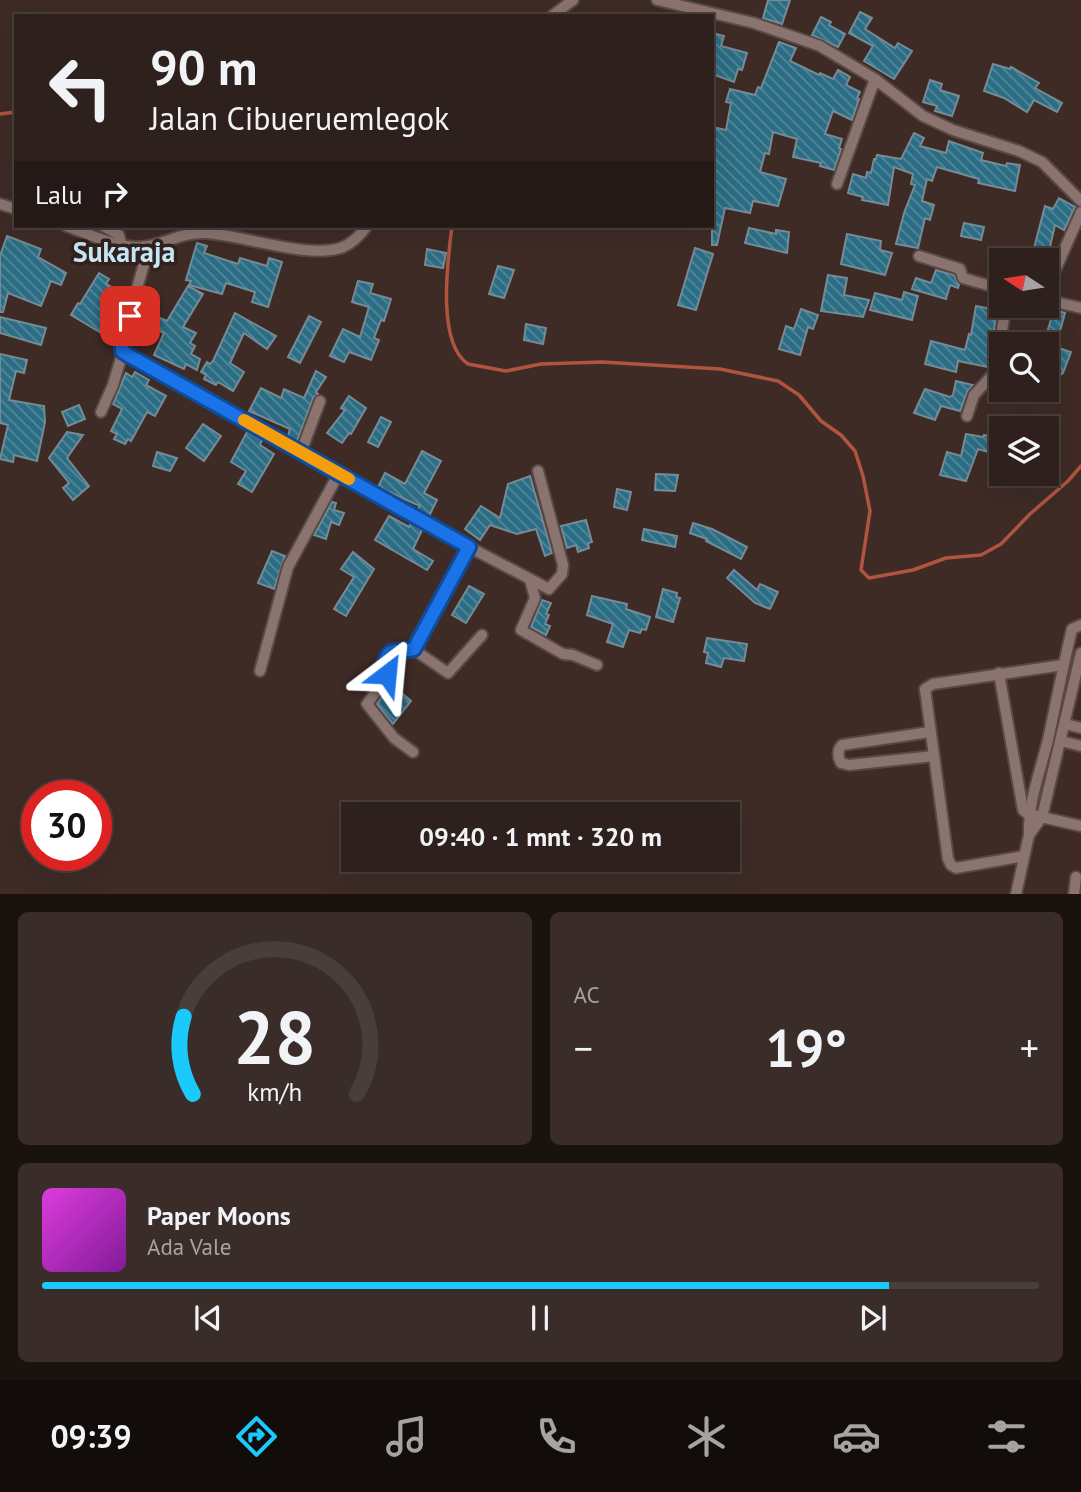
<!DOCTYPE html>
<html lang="id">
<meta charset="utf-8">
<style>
body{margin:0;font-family:"PT Sans",sans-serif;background:#3a2d29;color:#f1f3f6;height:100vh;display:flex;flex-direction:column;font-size:26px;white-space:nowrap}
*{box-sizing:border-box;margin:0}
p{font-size:23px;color:#a7a3a3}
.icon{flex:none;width:38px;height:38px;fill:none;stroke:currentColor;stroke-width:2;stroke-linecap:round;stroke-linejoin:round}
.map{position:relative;height:894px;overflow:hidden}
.panel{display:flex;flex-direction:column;gap:18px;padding:18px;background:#19120f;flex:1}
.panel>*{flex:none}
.guide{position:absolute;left:14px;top:14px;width:700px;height:214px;border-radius:0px;box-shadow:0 7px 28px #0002,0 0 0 2px #493e3b;background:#2e201c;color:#f1f3f6;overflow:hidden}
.needle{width:46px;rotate:282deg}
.buttons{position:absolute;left:989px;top:248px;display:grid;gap:14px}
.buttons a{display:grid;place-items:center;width:70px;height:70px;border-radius:0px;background:#2e201c;box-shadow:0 7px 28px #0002,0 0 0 2px #493e3b;font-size:35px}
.speed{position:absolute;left:21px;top:780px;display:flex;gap:14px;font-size:35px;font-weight:700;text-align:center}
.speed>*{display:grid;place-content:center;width:91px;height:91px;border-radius:50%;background:#2e201c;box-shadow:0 7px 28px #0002,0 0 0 2px #493e3b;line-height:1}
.speed .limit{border:10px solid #d22;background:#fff;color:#111}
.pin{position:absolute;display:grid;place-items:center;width:60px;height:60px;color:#fff;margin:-30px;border-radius:14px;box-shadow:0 4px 10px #0006}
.me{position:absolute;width:77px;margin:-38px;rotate:29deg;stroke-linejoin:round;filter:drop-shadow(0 0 5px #0008)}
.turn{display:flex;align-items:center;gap:24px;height:147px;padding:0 21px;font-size:32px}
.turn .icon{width:91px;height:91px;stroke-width:2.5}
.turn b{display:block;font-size:49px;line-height:60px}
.then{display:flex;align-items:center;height:66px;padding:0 21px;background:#0003;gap:14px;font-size:26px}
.big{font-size:52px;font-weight:700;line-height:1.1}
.panel .widget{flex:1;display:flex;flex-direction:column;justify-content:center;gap:10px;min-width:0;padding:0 24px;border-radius:10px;background:#3a2d29}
.panel .dial{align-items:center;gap:0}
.dial svg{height:182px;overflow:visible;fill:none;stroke:#493e3b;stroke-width:7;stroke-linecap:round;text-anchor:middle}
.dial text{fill:#f1f3f6;stroke:none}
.song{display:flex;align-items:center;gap:21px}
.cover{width:84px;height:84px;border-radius:10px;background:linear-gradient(135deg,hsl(300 70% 55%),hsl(290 70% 35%))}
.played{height:7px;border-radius:4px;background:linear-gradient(90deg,#1bcafc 85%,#493e3b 85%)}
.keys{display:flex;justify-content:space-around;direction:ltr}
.heat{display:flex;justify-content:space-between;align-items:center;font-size:38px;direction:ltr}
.panel .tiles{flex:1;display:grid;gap:18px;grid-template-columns:1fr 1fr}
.widget:last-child{grid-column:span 2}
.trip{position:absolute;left:341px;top:802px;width:399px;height:70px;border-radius:0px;background:#2e201c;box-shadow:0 7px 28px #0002,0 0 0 2px #493e3b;font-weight:700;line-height:70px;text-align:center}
.tab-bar{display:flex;height:112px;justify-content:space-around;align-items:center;background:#120d0b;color:#a7a3a3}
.tab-bar .icon{width:49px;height:49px}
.tab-bar .current{color:#1bcafc}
.tab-bar b{font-size:32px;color:#f1f3f6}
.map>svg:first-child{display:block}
</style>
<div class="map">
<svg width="1081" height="894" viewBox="0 0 1081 894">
<defs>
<pattern id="building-back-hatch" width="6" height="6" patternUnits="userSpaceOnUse" patternTransform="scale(1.75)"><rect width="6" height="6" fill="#2b6d84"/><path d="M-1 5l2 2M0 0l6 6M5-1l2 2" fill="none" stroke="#54889a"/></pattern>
</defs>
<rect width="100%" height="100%" fill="#3e2b26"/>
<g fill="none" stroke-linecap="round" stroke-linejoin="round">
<g stroke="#b0543e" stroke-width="3.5">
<polyline points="0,114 16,112"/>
<path d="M 452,226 C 448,258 436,343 468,364 L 506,371 L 541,364 L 602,362 L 720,369 L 778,381 L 799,395 L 821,421 L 841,435 L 855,451 L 863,476 L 870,511 L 861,570 L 869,578 L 913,570 L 946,558 L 981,555 L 1001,544 L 1030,514 L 1068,481 L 1081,466"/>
</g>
</g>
<g fill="url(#building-back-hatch)" stroke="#758b95" stroke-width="2">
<polygon points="768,0 790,0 782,24 763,18"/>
<polygon points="860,12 872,18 865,29 895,48 898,43 912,51 894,79 864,61 873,46 849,33"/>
<polygon points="821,17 831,22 829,25 845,34 838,47 812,35"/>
<polygon points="712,33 724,36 721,46 747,53 742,70 738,69 734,82 712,74"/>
<polygon points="779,42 796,48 790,61 819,75 820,73 833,79 838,70 850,77 846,85 860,92 857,98 859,99 852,120 833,111 825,134 842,139 839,148 841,149 834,170 820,166 821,163 793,157 797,139 773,132 769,154 765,153 760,172 786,179 778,206 753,201 750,213 725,208 717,245 712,245 712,127 726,130 731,103 726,102 730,89 755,95 758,87 761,88"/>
<polygon points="993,64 1010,69 1011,67 1039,83 1035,88 1062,103 1057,112 1034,100 1027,112 1004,98 984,91"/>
<polygon points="930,80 942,84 940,90 959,96 952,116 935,111 937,106 923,102"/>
<polygon points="914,133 924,138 920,146 946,153 949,141 983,153 981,160 1006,166 1007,163 1020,165 1015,191 978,183 979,179 937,167 932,181 927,179 922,201 934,205 930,220 925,218 918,248 896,244 904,213 915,185 911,184 913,174 894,167 888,205 862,200 863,197 848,193 853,174 866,178 867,172 871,173 874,159 876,159 877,155 901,159"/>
<polygon points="1059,198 1075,207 1067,224 1064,230 1055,225 1049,251 1034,248 1045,206 1053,209"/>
<polygon points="964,223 984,227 981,240 961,236"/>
<polygon points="749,228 776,234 776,230 789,232 787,253 745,243"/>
<polygon points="847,234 881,241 880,250 892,253 885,275 841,264"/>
<polygon points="7,236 41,249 38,257 66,273 61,285 51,281 41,306 8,293 3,312 0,312 0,256"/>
<polygon points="197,243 207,246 204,253 238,264 240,258 267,266 269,258 282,262 268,307 252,302 255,292 226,283 222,294 189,285 191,281 186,280"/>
<polygon points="695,248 713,254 696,310 678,305"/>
<polygon points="427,249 446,253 443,268 425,265"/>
<polygon points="498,266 514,270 504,298 489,294"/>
<polygon points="936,270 954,275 959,285 958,288 950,285 946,299 912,289 916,278 931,283"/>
<polygon points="99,273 109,279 106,284 110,286 106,293 124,304 113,340 71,315 78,303 80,304"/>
<polygon points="828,275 847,278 844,295 869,300 863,317 821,311"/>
<polygon points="358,281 373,284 370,293 391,299 384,321 381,320 374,338 379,340 371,360 349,352 344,362 330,356 343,329 360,337 369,307 352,302"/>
<polygon points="188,286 203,294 183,327 196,333 190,343 195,346 191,354 200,359 197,370 186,364 184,369 154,355 164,333 153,328 158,317 167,321"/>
<polygon points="904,292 918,296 912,320 870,310 875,293 902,300"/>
<polygon points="976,306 997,310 988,367 958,361 956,372 925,364 931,341 965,350 969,334 971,335"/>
<polygon points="801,309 818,315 813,329 808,327 800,355 779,349 786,326 794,329"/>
<polygon points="1054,310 1065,313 1056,346 1044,342"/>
<polygon points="235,313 276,336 267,349 244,333 230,363 244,372 233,391 218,382 216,385 204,379 206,375 201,372 207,362 210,364 213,361"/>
<polygon points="309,316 321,322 300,363 288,357"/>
<polygon points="0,317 46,328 41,345 0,333"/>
<polygon points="526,324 546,328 543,344 524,340"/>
<polygon points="1010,332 1041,340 1040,345 1008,345"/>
<polygon points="1056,347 1071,352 1063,373 1058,377 1047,374"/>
<polygon points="0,354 27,360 24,373 16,371 9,400 44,406 45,422 37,461 14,455 13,462 0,459 8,425 0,423"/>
<polygon points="316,371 326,377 316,392 318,394 313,398 297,441 288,436 290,429 249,411 261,388 281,398 284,389 304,398"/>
<polygon points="135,372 149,380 146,385 166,396 155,416 147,412 131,441 128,439 125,444 114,439 117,434 111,431 122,409 113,404 126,373 132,377"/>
<polygon points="956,381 973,385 967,392 960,411 941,406 935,420 914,413 925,389 950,397 953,395"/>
<polygon points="349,396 366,408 351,434 349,433 342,443 327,433 345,410 341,408"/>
<polygon points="79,405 85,419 68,426 62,412"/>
<polygon points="381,417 391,422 378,447 368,442"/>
<polygon points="203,424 221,436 204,461 186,448"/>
<polygon points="67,432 83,435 67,458 89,486 73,500 63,488 69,483 49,458"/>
<polygon points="247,432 262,440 260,445 274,454 252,492 238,484 246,471 231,462"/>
<polygon points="966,434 983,437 984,435 1001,439 1001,456 978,449 966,481 940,475 947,452 961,456"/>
<polygon points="422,451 441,461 424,493 437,500 429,516 418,509 420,506 378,487 385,473 405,484"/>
<polygon points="157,452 177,458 170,471 153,466"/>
<polygon points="656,474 678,475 675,491 655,490"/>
<polygon points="530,476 552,553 545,556 536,529 517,534 490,525 480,540 465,529 481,506 500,518 508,484"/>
<polygon points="617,489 631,492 627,510 614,507"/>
<polygon points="332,502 336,503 334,510 344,513 339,525 331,522 326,539 314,535"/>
<polygon points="389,516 409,527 411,523 422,530 413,549 433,561 427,570 375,540"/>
<polygon points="586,520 592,542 588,543 589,548 578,552 576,545 567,548 561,526"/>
<polygon points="693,523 712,529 747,547 741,559 706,541 707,539 690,533"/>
<polygon points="644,529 677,536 675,547 642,540"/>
<polygon points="272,551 285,556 274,589 258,583"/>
<polygon points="353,552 374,569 346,616 334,609 354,577 341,569"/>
<polygon points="734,570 757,590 760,584 778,592 770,609 755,603 727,578"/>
<polygon points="469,586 484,594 466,623 452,615"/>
<polygon points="663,589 677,593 676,597 680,598 673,622 656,617"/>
<polygon points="592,596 627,604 626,609 650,617 646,630 642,629 640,633 629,630 623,647 607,642 613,624 587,615"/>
<polygon points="542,600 551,603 546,614 549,615 545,624 550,626 546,635 531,627"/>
<polygon points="707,638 747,644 744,661 724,658 721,667 706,663 708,653 704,652"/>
<polygon points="391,684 411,701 393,724 377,704"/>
</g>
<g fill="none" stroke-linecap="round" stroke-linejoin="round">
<defs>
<g id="street">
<polyline points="657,0 754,23 820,46 875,79 923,116 953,130 1019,151 1042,162 1081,201"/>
<polyline points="552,16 573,0"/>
<polyline points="837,184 875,79"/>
<polyline points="0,204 16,209"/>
<path d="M 66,226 C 90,234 122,251 148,246 C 168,242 184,232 206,233 C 242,235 311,260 343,247 C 353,243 361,234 367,226"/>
<polyline points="103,226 119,235 121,244"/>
<polyline points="149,246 123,338 123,351 128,356 469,547 549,589 562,574 563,565 538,471"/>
<polyline points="919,256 960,269 963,278 1001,289"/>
<polyline points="1046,291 1081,212"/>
<polyline points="1046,300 1081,308"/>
<polyline points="101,412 113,385 123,351"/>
<polyline points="967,416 974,395 995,372 1006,306"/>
<polyline points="301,452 320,401"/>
<polyline points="530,580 535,598 521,630 563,654 573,655 597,665"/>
<path d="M 1081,625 L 1072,629 C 1063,666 1056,703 1048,740 C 1040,772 1028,802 1029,835 L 1042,817 L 1081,653"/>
<polyline points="413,649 448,673 482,635"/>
<polyline points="260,671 288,567 339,473"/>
<polyline points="999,673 1023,810 1028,814 1081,826"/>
<polyline points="1065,724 1081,728"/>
<path d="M 930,732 L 842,745 C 837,750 838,757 841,763 L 849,765 L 934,756"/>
<polyline points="1061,741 1081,746"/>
<path d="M 413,752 L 394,738 L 367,704 L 387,677 C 387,665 382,660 392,650 L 402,652 L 413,649 L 469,547"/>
<polyline points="1024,856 956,868 951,865 948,859 925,689 933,684 1063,665"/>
<polyline points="1016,894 1029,835"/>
<polyline points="1074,894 1076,877"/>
</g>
</defs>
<use href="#street" stroke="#594945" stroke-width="14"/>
<use href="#street" stroke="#8b746f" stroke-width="10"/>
</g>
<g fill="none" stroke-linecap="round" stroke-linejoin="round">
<defs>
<path id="route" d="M 130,316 L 122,347 L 122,351 L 128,355 L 469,547 L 414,649 C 397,654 389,644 384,665 L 387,674"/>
</defs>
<use href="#route" stroke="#114b97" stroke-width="18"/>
<use href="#route" stroke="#1a73e8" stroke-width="12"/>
<polyline stroke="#f59e0b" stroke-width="12" points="244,420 349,479"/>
</g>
<g text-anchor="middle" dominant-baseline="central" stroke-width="7" stroke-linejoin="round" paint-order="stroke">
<g font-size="28" font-weight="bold" fill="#c7e8f6" stroke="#33211d">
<text x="124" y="251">Sukaraja</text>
</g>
</g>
</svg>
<div class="buttons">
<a><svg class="needle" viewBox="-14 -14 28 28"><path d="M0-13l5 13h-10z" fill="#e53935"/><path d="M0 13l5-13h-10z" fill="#a7a3a3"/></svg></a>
<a><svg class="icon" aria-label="search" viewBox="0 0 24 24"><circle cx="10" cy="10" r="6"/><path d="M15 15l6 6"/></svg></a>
<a><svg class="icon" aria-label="layers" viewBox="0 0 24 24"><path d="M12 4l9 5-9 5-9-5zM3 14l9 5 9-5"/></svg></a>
</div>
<div class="speed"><div class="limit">30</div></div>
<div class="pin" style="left:130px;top:316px;background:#d93025"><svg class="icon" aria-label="arrive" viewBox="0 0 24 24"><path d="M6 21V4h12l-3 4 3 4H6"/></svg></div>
<svg class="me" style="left:387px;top:674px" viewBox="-20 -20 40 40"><path d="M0-17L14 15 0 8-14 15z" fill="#1a73e8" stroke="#fff" stroke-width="4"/></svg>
<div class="trip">09:40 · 1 mnt · 320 m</div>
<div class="guide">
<div class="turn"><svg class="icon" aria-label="left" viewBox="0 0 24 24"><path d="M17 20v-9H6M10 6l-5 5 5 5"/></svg><div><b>90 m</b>Jalan Cibueruemlegok</div></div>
<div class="then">Lalu<svg class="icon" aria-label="right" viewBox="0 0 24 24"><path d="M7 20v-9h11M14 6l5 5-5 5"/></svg></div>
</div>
</div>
<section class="panel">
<div class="tiles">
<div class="widget dial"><svg viewBox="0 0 100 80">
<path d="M14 69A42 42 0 1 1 86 69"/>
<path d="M14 69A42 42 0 0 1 10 35" stroke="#1bcafc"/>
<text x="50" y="56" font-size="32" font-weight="700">28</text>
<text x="50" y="72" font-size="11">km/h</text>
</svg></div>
<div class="widget"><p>AC</p>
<div class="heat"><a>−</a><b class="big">19°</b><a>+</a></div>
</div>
<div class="widget">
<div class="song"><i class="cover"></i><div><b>Paper Moons</b><p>Ada Vale</p></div></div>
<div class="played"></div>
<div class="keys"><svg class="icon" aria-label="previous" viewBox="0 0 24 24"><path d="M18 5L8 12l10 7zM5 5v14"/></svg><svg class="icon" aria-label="pause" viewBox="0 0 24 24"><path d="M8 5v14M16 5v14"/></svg><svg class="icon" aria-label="next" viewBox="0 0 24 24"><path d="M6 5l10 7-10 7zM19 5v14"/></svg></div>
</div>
</div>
</section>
<nav class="tab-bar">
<b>09:39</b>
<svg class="icon current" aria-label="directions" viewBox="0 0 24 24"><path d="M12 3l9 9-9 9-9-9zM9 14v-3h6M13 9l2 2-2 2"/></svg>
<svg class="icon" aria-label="music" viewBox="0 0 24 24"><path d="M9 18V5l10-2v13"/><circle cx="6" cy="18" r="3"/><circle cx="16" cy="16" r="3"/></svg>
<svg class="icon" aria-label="phone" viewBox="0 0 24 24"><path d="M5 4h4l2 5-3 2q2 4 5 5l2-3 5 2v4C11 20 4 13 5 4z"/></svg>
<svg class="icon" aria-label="climate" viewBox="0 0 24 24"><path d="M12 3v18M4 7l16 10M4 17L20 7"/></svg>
<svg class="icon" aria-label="car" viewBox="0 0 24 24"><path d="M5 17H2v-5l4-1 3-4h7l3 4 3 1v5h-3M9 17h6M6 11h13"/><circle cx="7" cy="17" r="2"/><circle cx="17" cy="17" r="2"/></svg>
<svg class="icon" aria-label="filters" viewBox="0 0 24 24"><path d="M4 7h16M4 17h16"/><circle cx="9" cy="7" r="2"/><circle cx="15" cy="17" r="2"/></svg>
</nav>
